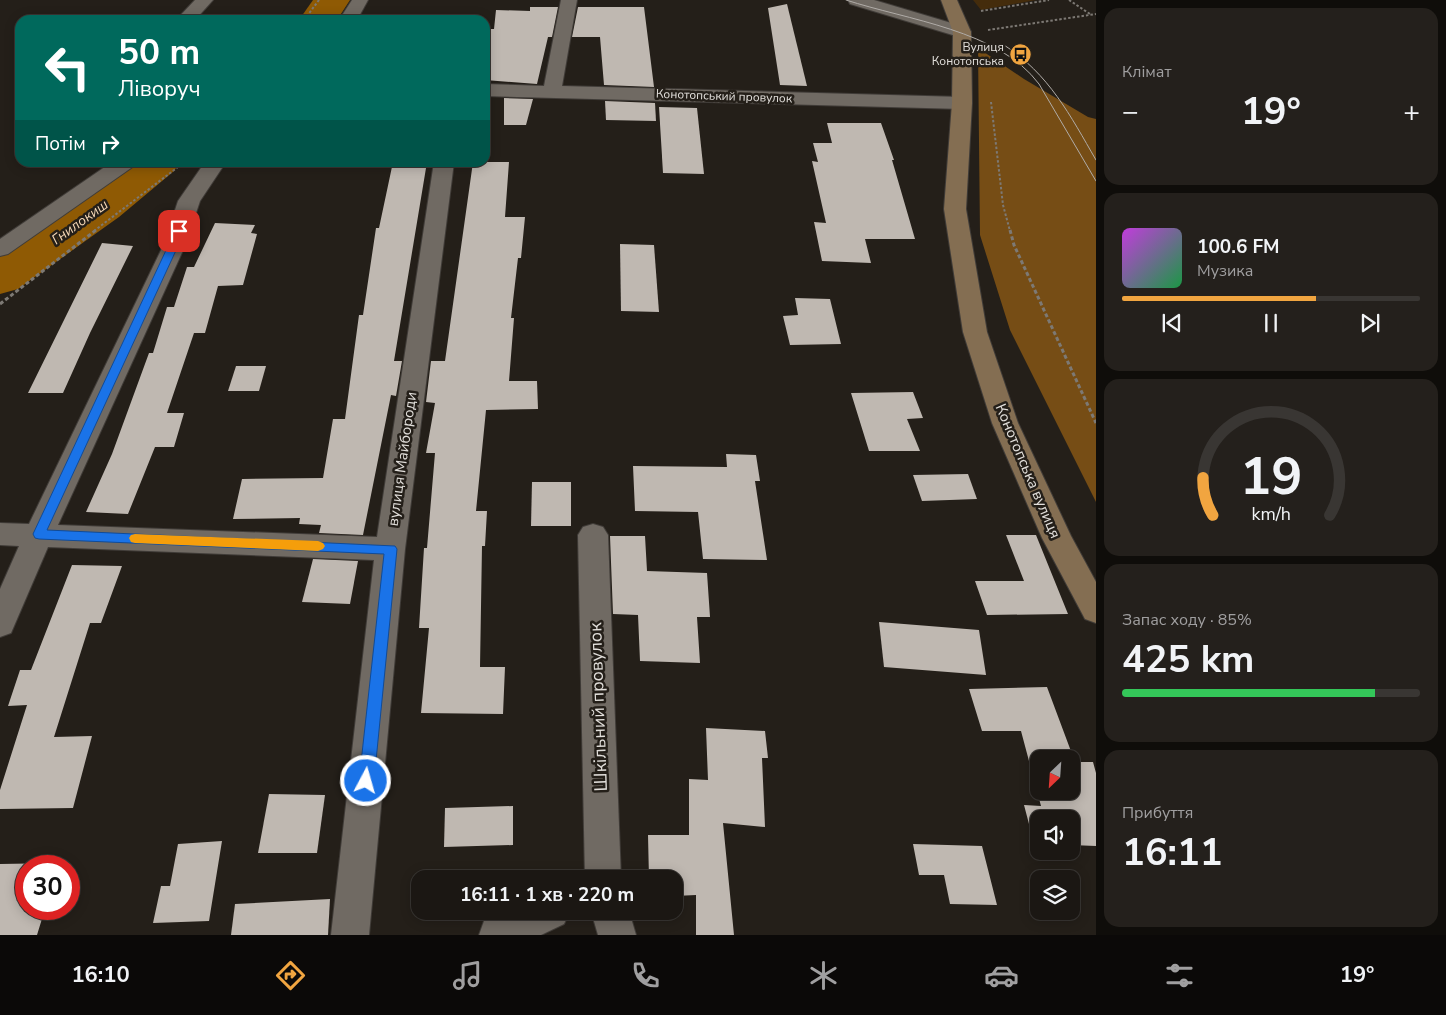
<!DOCTYPE html>
<html lang="uk">
<meta charset="utf-8">
<style>
body{margin:0;font-family:"Nunito Sans",sans-serif;background:#24201c;color:#f1f3f6;height:100vh;display:flex;flex-direction:column;font-size:19px;white-space:nowrap}
*{box-sizing:border-box;margin:0}
p{font-size:16px;color:#a09fa0}
.icon{flex:none;width:28px;height:28px;fill:none;stroke:currentColor;stroke-width:2;stroke-linecap:round;stroke-linejoin:round}
.map{position:relative;flex:1;overflow:hidden}
.sheet{display:flex;flex-direction:column;gap:8px;padding:8px;background:#0f0d0a;width:350px}
.sheet>*{flex:none}
.guide{position:absolute;left:15px;top:15px;width:475px;height:152px;border-radius:15px;box-shadow:0 2px 12px #0003,0 0 0 1px #393633;background:#00695c;color:#fff;overflow:hidden}
.needle{width:32px;rotate:205deg}
.controls{position:absolute;left:1030px;top:750px;display:grid;gap:10px}
.controls a{display:grid;place-items:center;width:50px;height:50px;border-radius:10px;background:#1b1713;box-shadow:0 2px 12px #0003,0 0 0 1px #393633;font-size:25px}
.speed{position:absolute;left:15px;top:855px;display:flex;gap:10px;font-size:25px;font-weight:700;text-align:center}
.speed>*{display:grid;place-content:center;width:65px;height:65px;border-radius:50%;background:#1b1713;box-shadow:0 2px 12px #0003,0 0 0 1px #393633;line-height:1}
.speed .limit{border:8px solid #d22;background:#fff;color:#111}
.pin{position:absolute;display:grid;place-items:center;width:42px;height:42px;color:#fff;margin:-21px;border-radius:10px;box-shadow:0 2px 8px #0006}
.me{position:absolute;width:55px;margin:-28px;rotate:6deg;stroke-linejoin:round;filter:drop-shadow(0 0 4px #0008)}
.turn{display:flex;align-items:center;gap:18px;height:105px;padding:0 20px;font-size:22px}
.turn .icon{width:65px;height:65px;stroke-width:2.5}
.turn b{display:block;font-size:35px;line-height:42px}
.then{display:flex;align-items:center;height:48px;padding:0 20px;background:#0003;gap:10px;font-size:19px}
.big{font-size:38px;font-weight:700;line-height:1.1}
.sheet .widget{flex:1;display:flex;flex-direction:column;justify-content:center;gap:8px;min-width:0;padding:0 18px;border-radius:15px;background:#24201c}
.sheet .dial{align-items:center;gap:0}
.dial svg{height:130px;overflow:visible;fill:none;stroke:#393633;stroke-width:7;stroke-linecap:round;text-anchor:middle}
.dial text{fill:#f1f3f6;stroke:none}
.song{display:flex;align-items:center;gap:15px}
.cover{width:60px;height:60px;border-radius:8px;background:linear-gradient(135deg,hsl(290 70% 55%),hsl(140 70% 35%))}
.played{height:5px;border-radius:2px;background:linear-gradient(90deg,#f1a540 65%,#393633 65%)}
.keys{display:flex;justify-content:space-around;direction:ltr}
.heat{display:flex;justify-content:space-between;align-items:center;font-size:28px;direction:ltr}
.charge{height:8px;border-radius:4px;background:linear-gradient(90deg,#34c759 85%,#393633 0)}
.trip{position:absolute;left:411px;top:870px;width:272px;height:50px;border-radius:15px;background:#1b1713;box-shadow:0 2px 12px #0003,0 0 0 1px #393633;font-weight:700;line-height:50px;text-align:center}
.dock{display:flex;height:80px;justify-content:space-around;align-items:center;background:#0b0908;color:#a09fa0}
.dock .icon{width:35px;height:35px}
.dock .on{color:#f1a540}
.dock b{font-size:22px;color:#f1f3f6}
main{display:flex;flex:1;min-height:0}
.map>svg:first-child{display:block}
</style>
<main>
<div class="map">
<svg width="1096" height="935" viewBox="0 0 1096 935">
<rect width="100%" height="100%" fill="#241f19"/>
<polygon fill="#442c0c" points="973,0 1036,0 981,10"/>
<polygon fill="#764d15" points="978,48 1024,79 1088,117 1096,119 1096,502 1010,330 980,235"/>
<g fill="none" stroke-linecap="round" stroke-linejoin="round">
<g fill="#8f5a04" fill-rule="evenodd">
<polygon points="313,0 350,0 337,20 299,20"/>
<polygon points="129,162 180,162 174,171 119,217 18,289 0,294 0,255 85,197"/>
</g>
</g>
<g fill="#bfb8b1" fill-rule="evenodd">
<polygon points="787,4 807,86 780,85 768,8"/>
<polygon points="530,7 558,7 552,37 548,37 537,84 485,80 485,29 494,29 496,10 530,11"/>
<polygon points="578,7 644,7 654,87 604,85 600,37 572,37"/>
<polygon points="504,98 533,99 526,125 504,125"/>
<polygon points="605,101 655,103 656,121 606,120"/>
<polygon points="659,107 697,108 704,174 663,173"/>
<polygon points="827,123 881,123 894,160 892,160 915,239 865,239 871,263 822,261 814,222 826,223 812,161 818,162 813,143 832,143"/>
<polygon points="393,162 427,162 394,361 402,361 396,396 391,395 363,535 319,533 321,525 299,524 300,518 233,519 242,479 323,478 333,419 345,419 359,315 363,315 376,228 379,228"/>
<polygon points="473,162 509,162 505,217 525,217 521,258 518,258 511,318 514,318 509,381 537,381 538,409 486,410 476,511 487,511 485,546 482,546 480,667 505,667 503,714 421,713 429,628 419,628 424,548 427,548 435,453 426,453 435,403 426,402 431,361 445,361"/>
<polygon points="215,223 255,225 251,233 257,234 243,285 218,286 205,333 194,333 167,413 184,413 174,447 155,447 128,514 86,512 112,454 149,353 153,353 167,307 174,307 187,267 194,267"/>
<polygon points="102,243 133,246 90,333 63,393 28,393"/>
<polygon points="620,244 654,245 659,312 621,311"/>
<polygon points="795,298 830,299 841,344 790,345 783,316 798,315"/>
<polygon points="236,366 266,366 259,391 228,391"/>
<polygon points="913,392 923,418 907,419 920,451 869,451 851,393"/>
<polygon points="726,454 756,455 760,481 755,481 767,560 703,559 698,512 635,511 633,466 727,467"/>
<polygon points="968,474 977,499 922,501 913,475"/>
<polygon points="532,482 571,482 571,526 531,526"/>
<polygon points="1006,535 1036,535 1068,614 987,615 975,581 1024,581"/>
<polygon points="610,536 645,536 647,571 707,573 710,617 697,617 700,663 640,661 638,615 613,614"/>
<polygon points="313,559 358,561 350,604 302,602"/>
<polygon points="72,565 122,566 101,623 90,623 54,737 92,736 73,808 0,809 0,790 27,705 8,706 20,670 31,670"/>
<polygon points="879,622 979,630 986,675 884,667"/>
<path d="M 1047,687 L 1075,762 L 1093,762 L 1096,773 L 1096,846 L 1071,845 L 1071,819 L 1039,819 L 1039,843 L 1034,843 L 1024,805 L 1041,806 L 1021,731 L 982,731 L 969,689 ZM 1039,759 L 1071,759 L 1071,791 L 1039,791 Z"/>
<polygon points="706,728 765,731 768,758 762,758 765,827 723,823 734,935 696,935 696,895 675,896 675,879 649,879 648,835 689,835 689,779 708,780"/>
<polygon points="269,794 325,795 317,853 258,853"/>
<polygon points="513,806 513,845 444,847 445,808"/>
<polygon points="222,841 209,921 153,923 161,886 170,886 178,844"/>
<polygon points="913,844 982,846 997,905 950,904 944,875 919,875"/>
<polygon points="59,863 58,866 26,866 26,909 45,909 37,935 0,935 0,864"/>
<polygon points="330,899 328,935 231,935 235,904"/>
</g>
<g fill="none" stroke-linecap="round" stroke-linejoin="round">
<defs>
<g id="street">
<polygon points="195,0 213,0 195,20 176,20"/>
<polygon points="352,0 368,0 357,20 339,20"/>
<polygon points="561,0 577,0 562,86 962,97 969,99 972,103 969,107 962,109 485,96 485,84 544,86"/>
<polygon points="848,0 874,0 968,28 971,32 968,36 962,37 956,36 850,4"/>
<polygon points="112,162 137,162 134,166 8,254 0,256 0,239"/>
<polygon points="205,162 226,162 200,201 185,246 58,525 377,537 434,162 454,162 405,549 369,935 331,935 374,560 48,547 11,633 0,637 0,589 19,546 0,545 0,523 29,524 163,246 178,201"/>
<polygon points="593,524 603,527 608,535 621,879 585,879 578,535 583,527"/>
<polygon points="507,911 570,911 564,924 541,935 479,935 484,921"/>
<polygon points="591,911 629,911 636,935 598,935"/>
</g>
<polygon id="secondary" points="941,0 957,0 971,32 972,103 966,209 987,332 1018,423 1071,536 1096,582 1096,623 1085,619 1042,538 992,423 963,332 944,209 952,103 953,32"/>
</defs>
<use href="#street" stroke="#403c38" stroke-width="2"/>
<use href="#secondary" stroke="#403c38" stroke-width="2"/>
<g stroke="#7d7974" stroke-width="2" stroke-dasharray="2.5 2" stroke-linecap="butt">
<polyline points="1069,0 1090,14"/>
<polyline points="981,11 1049,0"/>
<polyline points="304,20 319,0"/>
<polyline points="988,30 1096,14"/>
<polyline points="991,102 1003,205 1010,231"/>
<polyline points="94,231 178,167"/>
</g>
<g stroke="#7d7974" stroke-width="3" stroke-dasharray="4 2.5" stroke-linecap="butt">
<polyline points="1010,230 1014,245 1096,423"/>
<polyline points="0,304 96,230"/>
</g>
<use href="#street" fill="#706a63" fill-rule="evenodd"/>
<use href="#secondary" fill="#846e52" fill-rule="evenodd"/>
<g stroke="#b0aca8" stroke-width="1">
<path d="M 846,0 C 907,20 999,30 1039,84 L 1096,181"/>
<path d="M 1004,45 C 1049,74 1070,115 1096,160"/>
</g>
</g>
<polygon fill="#1a73e8" stroke="#114b97" points="176,229 179,229 183,231 178,246 47,530 395,546 397,549 374,781 372,785 366,787 361,785 359,781 384,554 39,539 35,538 33,534"/>
<polygon fill="#f59e0b" points="135,534 318,541 323,543 325,546 323,549 318,551 135,543 131,542 129,538 131,535"/>
<defs>
<symbol id="bus-disc" viewBox="-11 -11 22 22"><circle r="9.5" fill="#f1a540" stroke="#241f19"/><path d="M-5-6H5V4H4V6H2V4H-2V6H-4V4H-5ZM-3.5-4V0h7V-4ZM-3.5 1.2v1.5H-2V1.2ZM2 1.2v1.5H3.5V1.2Z" fill="#111"/></symbol>
</defs>
<g fill-rule="evenodd">
<use href="#bus-disc" x="1008" y="42" width="25" height="25"/>
</g>
<g text-anchor="middle" dominant-baseline="central" stroke-width="5" stroke-linejoin="round" paint-order="stroke">
<g font-size="12" fill="#e2dfdb" stroke="#241f19" text-anchor="end">
<text x="1004" y="47">Вулиця<tspan x="1004" dy="14">Конотопська</tspan></text>
</g>
<g font-size="12" fill="#e2dfdb" stroke="#241f19">
<text transform="translate(724 96) rotate(2)">Конотопський провулок</text>
</g>
<g font-size="14" font-style="italic" fill="#f6d8b6" stroke="#241f19">
<text transform="translate(80 222) rotate(-36)">Гнилокиш</text>
</g>
<g font-size="15" fill="#e2dfdb" stroke="#241f19">
<text transform="translate(402 459) rotate(-82)">вулиця Майбороди</text>
<text transform="translate(1028 471) rotate(67)">Конотопська вулиця</text>
</g>
<g font-size="18" fill="#e2dfdb" stroke="#241f19">
<text transform="translate(598 707) rotate(-92)">Шкільний провулок</text>
</g>
</g>
</svg>
<div class="controls">
<a><svg class="needle" viewBox="-14 -14 28 28"><path d="M0-13l5 13h-10z" fill="#e53935"/><path d="M0 13l5-13h-10z" fill="#a09fa0"/></svg></a>
<a><svg class="icon" aria-label="sound" viewBox="0 0 24 24"><path d="M4 9h4l5-4v14l-5-4H4zM17 9q2 3 0 6"/></svg></a>
<a><svg class="icon" aria-label="layers" viewBox="0 0 24 24"><path d="M12 4l9 5-9 5-9-5zM3 14l9 5 9-5"/></svg></a>
</div>
<div class="speed"><div class="limit">30</div></div>
<div class="pin" style="left:179px;top:231px;background:#d93025"><svg class="icon" aria-label="arrive" viewBox="0 0 24 24"><path d="M6 21V4h12l-3 4 3 4H6"/></svg></div>
<svg class="me" style="left:366px;top:781px" viewBox="-20 -20 40 40"><circle r="17" fill="#1a73e8" stroke="#fff" stroke-width="3"/><path d="M0-11L8 9 0 5-8 9z" fill="#fff"/></svg>
<div class="trip">16:11 · 1 хв · 220 m</div>
<div class="guide">
<div class="turn"><svg class="icon" aria-label="left" viewBox="0 0 24 24"><path d="M17 20v-9H6M10 6l-5 5 5 5"/></svg><div><b>50 m</b>Ліворуч</div></div>
<div class="then">Потім<svg class="icon" aria-label="right" viewBox="0 0 24 24"><path d="M7 20v-9h11M14 6l5 5-5 5"/></svg></div>
</div>
</div>
<section class="sheet">
<div class="widget"><p>Клімат</p>
<div class="heat"><a>−</a><b class="big">19°</b><a>+</a></div>
</div>
<div class="widget">
<div class="song"><i class="cover"></i><div><b>100.6 FM</b><p>Музика</p></div></div>
<div class="played"></div>
<div class="keys"><svg class="icon" aria-label="previous" viewBox="0 0 24 24"><path d="M18 5L8 12l10 7zM5 5v14"/></svg><svg class="icon" aria-label="pause" viewBox="0 0 24 24"><path d="M8 5v14M16 5v14"/></svg><svg class="icon" aria-label="next" viewBox="0 0 24 24"><path d="M6 5l10 7-10 7zM19 5v14"/></svg></div>
</div>
<div class="widget dial"><svg viewBox="0 0 100 80">
<path d="M14 69A42 42 0 1 1 86 69"/>
<path d="M14 69A42 42 0 0 1 8 46" stroke="#f1a540"/>
<text x="50" y="56" font-size="32" font-weight="700">19</text>
<text x="50" y="72" font-size="11">km/h</text>
</svg></div>
<div class="widget"><p>Запас ходу · 85%</p><b class="big">425 km</b><div class="charge"></div></div>
<div class="widget"><p>Прибуття</p><b class="big">16:11</b></div>
</section>
</main>
<nav class="dock">
<b>16:10</b>
<svg class="icon on" aria-label="directions" viewBox="0 0 24 24"><path d="M12 3l9 9-9 9-9-9zM9 14v-3h6M13 9l2 2-2 2"/></svg>
<svg class="icon" aria-label="music" viewBox="0 0 24 24"><path d="M9 18V5l10-2v13"/><circle cx="6" cy="18" r="3"/><circle cx="16" cy="16" r="3"/></svg>
<svg class="icon" aria-label="phone" viewBox="0 0 24 24"><path d="M5 4h4l2 5-3 2q2 4 5 5l2-3 5 2v4C11 20 4 13 5 4z"/></svg>
<svg class="icon" aria-label="climate" viewBox="0 0 24 24"><path d="M12 3v18M4 7l16 10M4 17L20 7"/></svg>
<svg class="icon" aria-label="car" viewBox="0 0 24 24"><path d="M5 17H2v-5l4-1 3-4h7l3 4 3 1v5h-3M9 17h6M6 11h13"/><circle cx="7" cy="17" r="2"/><circle cx="17" cy="17" r="2"/></svg>
<svg class="icon" aria-label="filters" viewBox="0 0 24 24"><path d="M4 7h16M4 17h16"/><circle cx="9" cy="7" r="2"/><circle cx="15" cy="17" r="2"/></svg>
<b>19°</b>
</nav>
